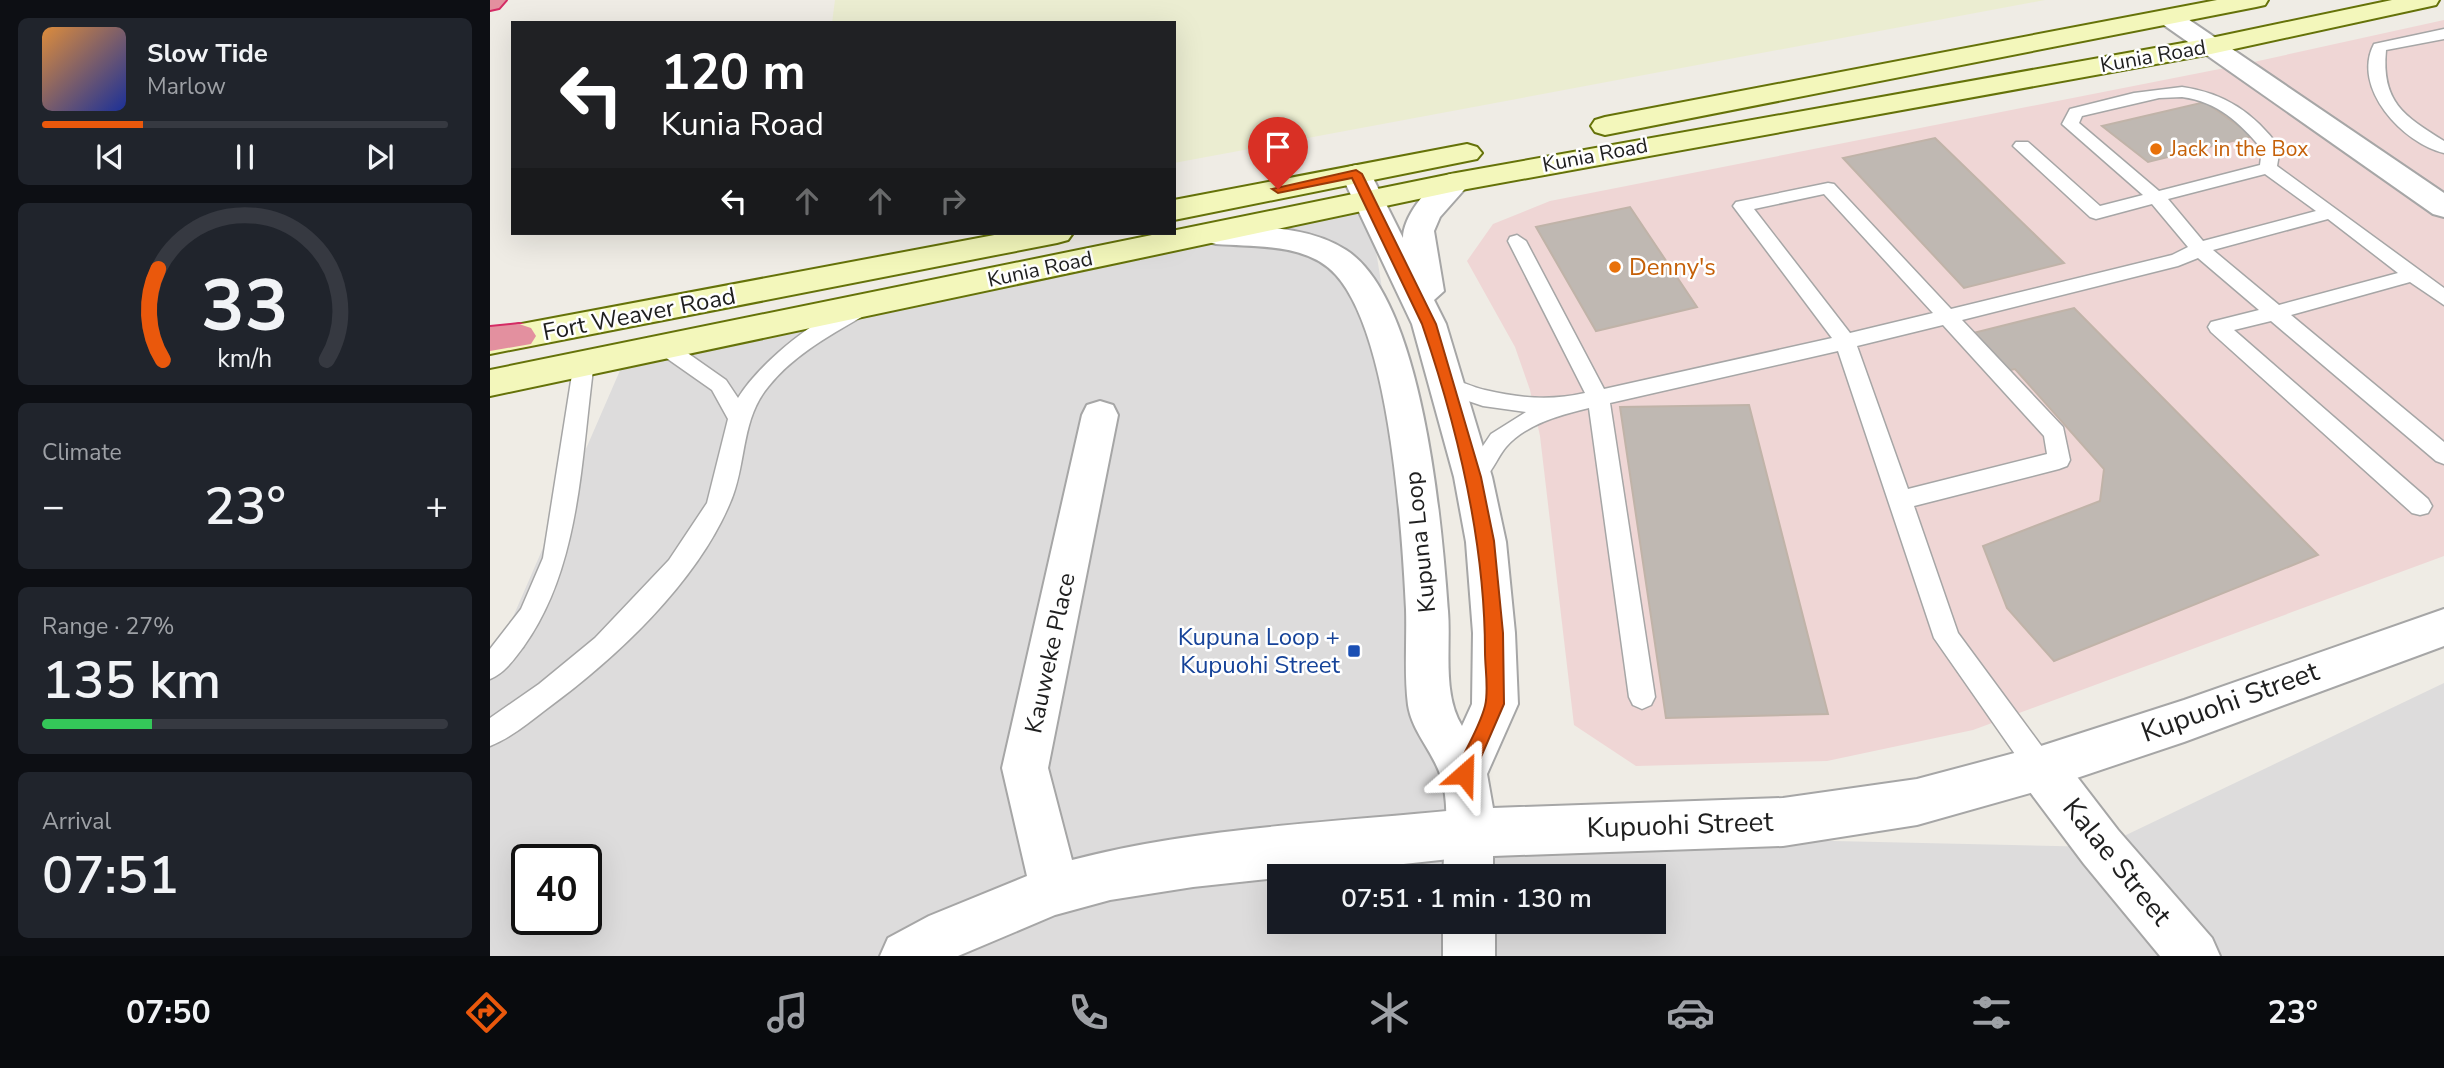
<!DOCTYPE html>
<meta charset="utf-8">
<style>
body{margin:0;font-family:"Nunito Sans",sans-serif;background:#20242c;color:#f1f3f6;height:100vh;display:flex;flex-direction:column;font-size:26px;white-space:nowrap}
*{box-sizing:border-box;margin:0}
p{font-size:23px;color:#9ea1a6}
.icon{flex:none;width:38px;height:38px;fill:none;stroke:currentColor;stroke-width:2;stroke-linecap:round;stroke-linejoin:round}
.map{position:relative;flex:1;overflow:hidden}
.side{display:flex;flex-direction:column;gap:18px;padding:18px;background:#0d0f14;width:490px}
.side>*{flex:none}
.hud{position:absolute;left:21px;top:21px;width:665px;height:214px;border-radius:0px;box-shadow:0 7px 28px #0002;background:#202124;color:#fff;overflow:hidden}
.speed{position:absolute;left:21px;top:844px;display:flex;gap:14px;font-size:35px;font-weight:700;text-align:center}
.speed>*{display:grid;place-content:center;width:91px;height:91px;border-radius:50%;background:#171b24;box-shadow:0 7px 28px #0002;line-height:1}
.speed .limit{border:4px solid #111;border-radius:10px;background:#fff;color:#111}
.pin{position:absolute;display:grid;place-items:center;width:60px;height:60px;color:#fff;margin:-72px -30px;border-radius:50% 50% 50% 0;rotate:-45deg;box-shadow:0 0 7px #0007}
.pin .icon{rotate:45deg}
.me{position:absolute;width:77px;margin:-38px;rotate:25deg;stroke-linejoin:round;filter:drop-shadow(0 0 5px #0008)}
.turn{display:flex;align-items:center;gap:24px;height:147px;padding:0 35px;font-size:32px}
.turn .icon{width:91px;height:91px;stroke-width:2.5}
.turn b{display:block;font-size:49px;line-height:60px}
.lanes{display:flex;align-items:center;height:66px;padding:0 35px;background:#0003;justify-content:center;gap:35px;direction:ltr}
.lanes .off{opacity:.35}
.big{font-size:52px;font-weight:600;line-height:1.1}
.side .card{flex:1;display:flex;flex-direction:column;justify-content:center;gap:10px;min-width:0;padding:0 24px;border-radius:10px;background:#20242c}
.side .dial{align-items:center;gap:0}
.dial svg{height:182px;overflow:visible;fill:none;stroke:#363941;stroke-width:7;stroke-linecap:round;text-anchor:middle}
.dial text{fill:#f1f3f6;stroke:none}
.song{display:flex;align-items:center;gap:21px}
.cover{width:84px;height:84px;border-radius:10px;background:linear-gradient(135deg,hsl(30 70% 55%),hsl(230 70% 35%))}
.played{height:7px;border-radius:4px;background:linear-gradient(90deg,#ea580c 25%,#363941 25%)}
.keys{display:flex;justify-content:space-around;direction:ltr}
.heat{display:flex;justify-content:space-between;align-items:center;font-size:38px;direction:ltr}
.charge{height:10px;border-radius:5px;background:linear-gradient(90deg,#34c759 27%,#363941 0)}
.trip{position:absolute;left:777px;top:864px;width:399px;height:70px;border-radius:0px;background:#171b24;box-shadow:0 7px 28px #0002;font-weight:600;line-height:70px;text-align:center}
.menu{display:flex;height:112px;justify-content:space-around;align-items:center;background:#090b0e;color:#9ea1a6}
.menu .icon{width:49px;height:49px}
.menu .selected{color:#ea580c}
.menu b{font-size:32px;color:#f1f3f6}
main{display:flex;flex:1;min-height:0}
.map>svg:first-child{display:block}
</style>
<main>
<section class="side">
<div class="card">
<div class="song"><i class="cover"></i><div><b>Slow Tide</b><p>Marlow</p></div></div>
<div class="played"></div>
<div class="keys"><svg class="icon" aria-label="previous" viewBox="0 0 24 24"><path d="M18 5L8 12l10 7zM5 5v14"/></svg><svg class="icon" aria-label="pause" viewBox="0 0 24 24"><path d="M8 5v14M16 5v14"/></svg><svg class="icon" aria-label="next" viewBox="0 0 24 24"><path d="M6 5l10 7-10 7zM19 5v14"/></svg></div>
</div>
<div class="card dial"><svg viewBox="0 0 100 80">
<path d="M14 69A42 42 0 1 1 86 69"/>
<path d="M14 69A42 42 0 0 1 12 29" stroke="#ea580c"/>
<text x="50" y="56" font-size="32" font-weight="700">33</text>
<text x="50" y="72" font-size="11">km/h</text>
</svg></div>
<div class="card"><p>Climate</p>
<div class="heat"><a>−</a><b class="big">23°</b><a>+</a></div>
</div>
<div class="card"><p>Range · 27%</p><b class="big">135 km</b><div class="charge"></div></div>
<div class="card"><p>Arrival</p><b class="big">07:51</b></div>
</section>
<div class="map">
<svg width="1954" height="956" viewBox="0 0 1954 956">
<rect width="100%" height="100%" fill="#efece5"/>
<path fill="#dddcdc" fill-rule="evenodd" d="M 878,200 L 978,833 L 1611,847 L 1954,683 L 1954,956 L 0,956 L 0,670 L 138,352 ZM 37,859 L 96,859 L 96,919 L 37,919 ZM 789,877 L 1164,877 L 1164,922 L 789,922 Z"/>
<polygon fill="#efd6d5" points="1954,20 1954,556 1483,730 1337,761 1146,766 1084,725 1050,436 1040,390 1025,347 977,261 1003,224 1060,201 1750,65"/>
<polygon fill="#ebedd1" points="345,0 1555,0 684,163 684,23 342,23"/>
<g fill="#bfb8b2" stroke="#c0b3a8" stroke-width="2">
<polygon points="1715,102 1763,136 1658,162 1612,126"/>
<polygon points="1445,138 1574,263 1474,288 1353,158"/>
<polygon points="1140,207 1207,307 1106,331 1046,227"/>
<polygon points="1584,308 1828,555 1564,661 1517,608 1493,546 1610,501 1614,469 1525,369 1516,371 1483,333"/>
<polygon points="1259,405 1338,714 1176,718 1130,407"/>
</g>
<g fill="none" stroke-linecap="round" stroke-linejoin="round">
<defs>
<g id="service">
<path d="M 1954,29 L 1954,39 L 1896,50 C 1891,102 1914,116 1954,141 L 1954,153 C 1913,143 1861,88 1884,44 Z"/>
<path d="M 1692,87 C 1735,93 1764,113 1790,148 L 1787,166 L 1954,288 L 1954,305 L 1920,282 L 1801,315 L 1954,442 L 1954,464 L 1946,461 L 1781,321 L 1744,330 L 1938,499 L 1942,506 L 1938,513 L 1930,515 L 1922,513 L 1721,332 L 1718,327 L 1721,322 L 1769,310 L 1708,258 L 1688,266 L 1472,320 L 1573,427 L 1580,460 L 1577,466 L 1569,469 L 1424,506 L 1468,633 L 1561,759 L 1565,768 L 1561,777 L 1551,781 L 1541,777 L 1444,638 L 1348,351 L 1120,403 L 1165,697 L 1161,705 L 1152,709 L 1143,705 L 1139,697 L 1099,408 C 1070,415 1036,424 1016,447 C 1004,461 997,490 975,483 L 972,477 L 1001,434 L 1036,412 L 993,406 L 952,392 L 948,387 L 952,382 C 966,377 980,387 995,390 C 1029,398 1061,401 1095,393 L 1018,241 L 1020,237 L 1027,235 L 1036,241 L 1114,389 L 1342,338 L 1243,206 L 1246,202 L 1338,183 L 1344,184 L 1461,309 L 1682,255 L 1698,247 L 1662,204 L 1606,219 L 1600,217 L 1523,146 L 1526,142 L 1538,142 L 1610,206 L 1653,195 L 1572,124 L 1580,109 L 1644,93 ZM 1692,97 C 1728,102 1749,122 1772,149 L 1770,165 L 1669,191 L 1589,123 L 1592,116 L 1669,98 ZM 1775,174 L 1826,211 L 1713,241 L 1678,199 ZM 1334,194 L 1443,313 L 1360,333 L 1264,209 ZM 1838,219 L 1908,273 L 1789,305 L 1723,250 ZM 1453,325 L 1554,436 L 1557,454 L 1418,489 L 1367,346 Z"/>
<path d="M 373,300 L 380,302 L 383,307 L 380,312 C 344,333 304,354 278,387 C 250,421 257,465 240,503 C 206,584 124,660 54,711 C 37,724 20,738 0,746 L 0,718 L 49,684 L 105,638 L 179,560 L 217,503 L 238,419 L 222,390 L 165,350 L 162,345 L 165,340 L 179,340 L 236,380 L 248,398 C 270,362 332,312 373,300 Z"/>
<path d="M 94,355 L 101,357 L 104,362 C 91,457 91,566 34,646 C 25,658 15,673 0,679 L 0,649 L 31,609 L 53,558 L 84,362 L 87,357 Z"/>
</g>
<g id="minor">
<path d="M 610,401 L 623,405 L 628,415 L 558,768 L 582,860 C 706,827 850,822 978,809 L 995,816 L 1002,833 L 995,850 L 978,857 L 703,887 L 620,900 L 565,915 L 468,956 L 390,956 L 398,938 L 439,916 L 537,876 L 512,768 L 592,415 L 597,405 Z"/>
<polygon points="1551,746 1568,752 1628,830 1722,938 1730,956 1670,956 1594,864 1534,784 1528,768 1534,752"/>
</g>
<g id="tertiary">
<polygon points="1680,10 1689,13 1954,193 1954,217 1943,214 1671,23 1667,18 1671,13"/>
<path d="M 866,165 L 877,168 L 881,174 L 913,238 C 913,217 937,187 955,176 C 962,172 969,174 977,176 L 981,182 L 950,217 L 944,231 L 954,291 L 944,300 L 956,324 L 1002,477 L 1016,542 L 1025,633 L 1028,704 L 997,774 L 1003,808 L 1293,798 L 1427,779 L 1551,746 L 1694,700 L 1954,609 L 1954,646 L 1694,742 L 1551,790 L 1427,825 L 1293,846 L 1003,856 L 1003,877 L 953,877 C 954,846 961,807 951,777 C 943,751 922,732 918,705 C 914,673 917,641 916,609 C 912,528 900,335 846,275 C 818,243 765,247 726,244 L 715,241 L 710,234 L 715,227 L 726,224 C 768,227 819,226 856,250 C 933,299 952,525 958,611 C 961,647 952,694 972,726 L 982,704 L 983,633 L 976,542 L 964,477 L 922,324 L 851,174 L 855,168 Z"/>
<rect x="953" y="922" width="52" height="34"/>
</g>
<g id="secondary">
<polygon points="1727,0 1778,0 1775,5 1766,7 1115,135 1105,132 1101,126 1105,120 1115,117"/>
<polygon points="1902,0 1949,0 1946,5 1937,7 1721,54 966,191 0,396 0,370 966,173 1721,38"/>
<polygon points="977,144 987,147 992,153 987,159 684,220 684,200"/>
<polygon points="515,233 583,233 578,240 567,243 0,354 0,330"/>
</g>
<g id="motorway">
<polygon points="0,0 16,0 9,8 0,10"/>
<polygon points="29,324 41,328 46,336 41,344 0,351 0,327"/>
</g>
</defs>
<use href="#service" stroke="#a6a6a6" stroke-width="3"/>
<use href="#minor" stroke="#a6a6a6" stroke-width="4"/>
<use href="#tertiary" stroke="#a6a6a6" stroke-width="4"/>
<use href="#secondary" stroke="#657209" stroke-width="4"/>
<use href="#motorway" stroke="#d42b64" stroke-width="4"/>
<use href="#service" fill="#fff" fill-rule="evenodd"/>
<use href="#minor" fill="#fff" fill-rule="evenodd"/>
<use href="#tertiary" fill="#fff" fill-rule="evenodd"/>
<use href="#secondary" fill="#f3f7bb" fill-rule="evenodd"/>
<use href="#motorway" fill="#e3909f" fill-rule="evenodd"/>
</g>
<path fill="#ea580c" stroke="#983908" stroke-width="2" d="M 866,170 L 872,174 L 946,324 L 991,477 L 1004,541 L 1013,633 L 1014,704 L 981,780 L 974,783 L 967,780 L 964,774 C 974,752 989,729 995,706 C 999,690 995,669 995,652 C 995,541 968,429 932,324 L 862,178 L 788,193 L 782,189 Z"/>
<g fill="#e8710a" stroke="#fff" stroke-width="2.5">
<circle cx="1666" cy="149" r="7"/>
<circle cx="1125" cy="267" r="7"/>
</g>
<rect fill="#1a4fb4" stroke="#fff" stroke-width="2.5" x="857" y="644" width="14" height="14" rx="3.5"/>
<g text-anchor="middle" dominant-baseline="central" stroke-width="5" stroke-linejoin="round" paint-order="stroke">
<g font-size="21" fill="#1f1f1f" stroke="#fff">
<text transform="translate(1663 56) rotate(-10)">Kunia Road</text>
<text transform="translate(1105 155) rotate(-11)">Kunia Road</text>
<text transform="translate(550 269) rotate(-12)">Kunia Road</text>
</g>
<g font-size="21" fill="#c56008" stroke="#fff" text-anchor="start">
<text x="1680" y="149">Jack in the Box</text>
</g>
<g font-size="24" fill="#c56008" stroke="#fff" text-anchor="start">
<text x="1139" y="267">Denny's</text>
</g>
<g font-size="24" fill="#1f1f1f" stroke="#fff">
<text transform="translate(149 314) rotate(-11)">Fort Weaver Road</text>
<text transform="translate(930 542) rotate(-96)">Kupuna Loop</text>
<text transform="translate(560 653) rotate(-78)">Kauweke Place</text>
</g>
<g font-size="24" fill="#164399" stroke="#fff" text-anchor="end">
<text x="850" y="637">Kupuna Loop +<tspan x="850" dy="28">Kupuohi Street</tspan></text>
</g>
<g font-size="28" fill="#1f1f1f" stroke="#fff">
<text transform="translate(1740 702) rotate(-20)">Kupuohi Street</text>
<text transform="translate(1190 825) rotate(-2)">Kupuohi Street</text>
<text transform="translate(1627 862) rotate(51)">Kalae Street</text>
</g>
</g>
</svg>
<div class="speed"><div class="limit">40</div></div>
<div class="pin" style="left:788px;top:189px;background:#d93025"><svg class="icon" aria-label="arrive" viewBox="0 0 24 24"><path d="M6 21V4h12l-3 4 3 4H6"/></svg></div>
<svg class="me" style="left:974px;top:774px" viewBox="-20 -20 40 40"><path d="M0-17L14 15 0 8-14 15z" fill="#ea580c" stroke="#fff" stroke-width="4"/></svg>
<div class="trip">07:51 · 1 min · 130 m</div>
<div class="hud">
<div class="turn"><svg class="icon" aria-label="left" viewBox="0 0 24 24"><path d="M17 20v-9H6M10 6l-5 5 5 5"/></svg><div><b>120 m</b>Kunia Road</div></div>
<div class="lanes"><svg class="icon" aria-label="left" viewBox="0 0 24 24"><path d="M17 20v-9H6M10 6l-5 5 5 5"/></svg><svg class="icon off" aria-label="ahead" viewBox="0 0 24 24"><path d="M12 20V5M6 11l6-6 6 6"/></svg><svg class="icon off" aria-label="ahead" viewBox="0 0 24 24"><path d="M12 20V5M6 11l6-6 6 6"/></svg><svg class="icon off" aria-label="right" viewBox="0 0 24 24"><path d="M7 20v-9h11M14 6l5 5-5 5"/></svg></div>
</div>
</div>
</main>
<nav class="menu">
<b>07:50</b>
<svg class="icon selected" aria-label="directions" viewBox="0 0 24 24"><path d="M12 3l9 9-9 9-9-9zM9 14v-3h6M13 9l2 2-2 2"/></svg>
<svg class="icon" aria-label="music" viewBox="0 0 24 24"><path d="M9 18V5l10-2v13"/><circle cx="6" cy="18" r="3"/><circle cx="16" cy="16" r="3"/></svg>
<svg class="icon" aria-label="phone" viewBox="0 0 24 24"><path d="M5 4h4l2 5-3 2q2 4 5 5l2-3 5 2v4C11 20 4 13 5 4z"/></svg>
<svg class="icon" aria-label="climate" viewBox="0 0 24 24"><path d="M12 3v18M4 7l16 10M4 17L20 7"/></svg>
<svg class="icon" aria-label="car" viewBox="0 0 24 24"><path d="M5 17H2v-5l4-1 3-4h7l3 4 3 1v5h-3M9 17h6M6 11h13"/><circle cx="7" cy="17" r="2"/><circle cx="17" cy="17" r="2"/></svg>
<svg class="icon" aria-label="filters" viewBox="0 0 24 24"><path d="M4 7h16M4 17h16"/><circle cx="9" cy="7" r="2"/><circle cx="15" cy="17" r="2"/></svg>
<b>23°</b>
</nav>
